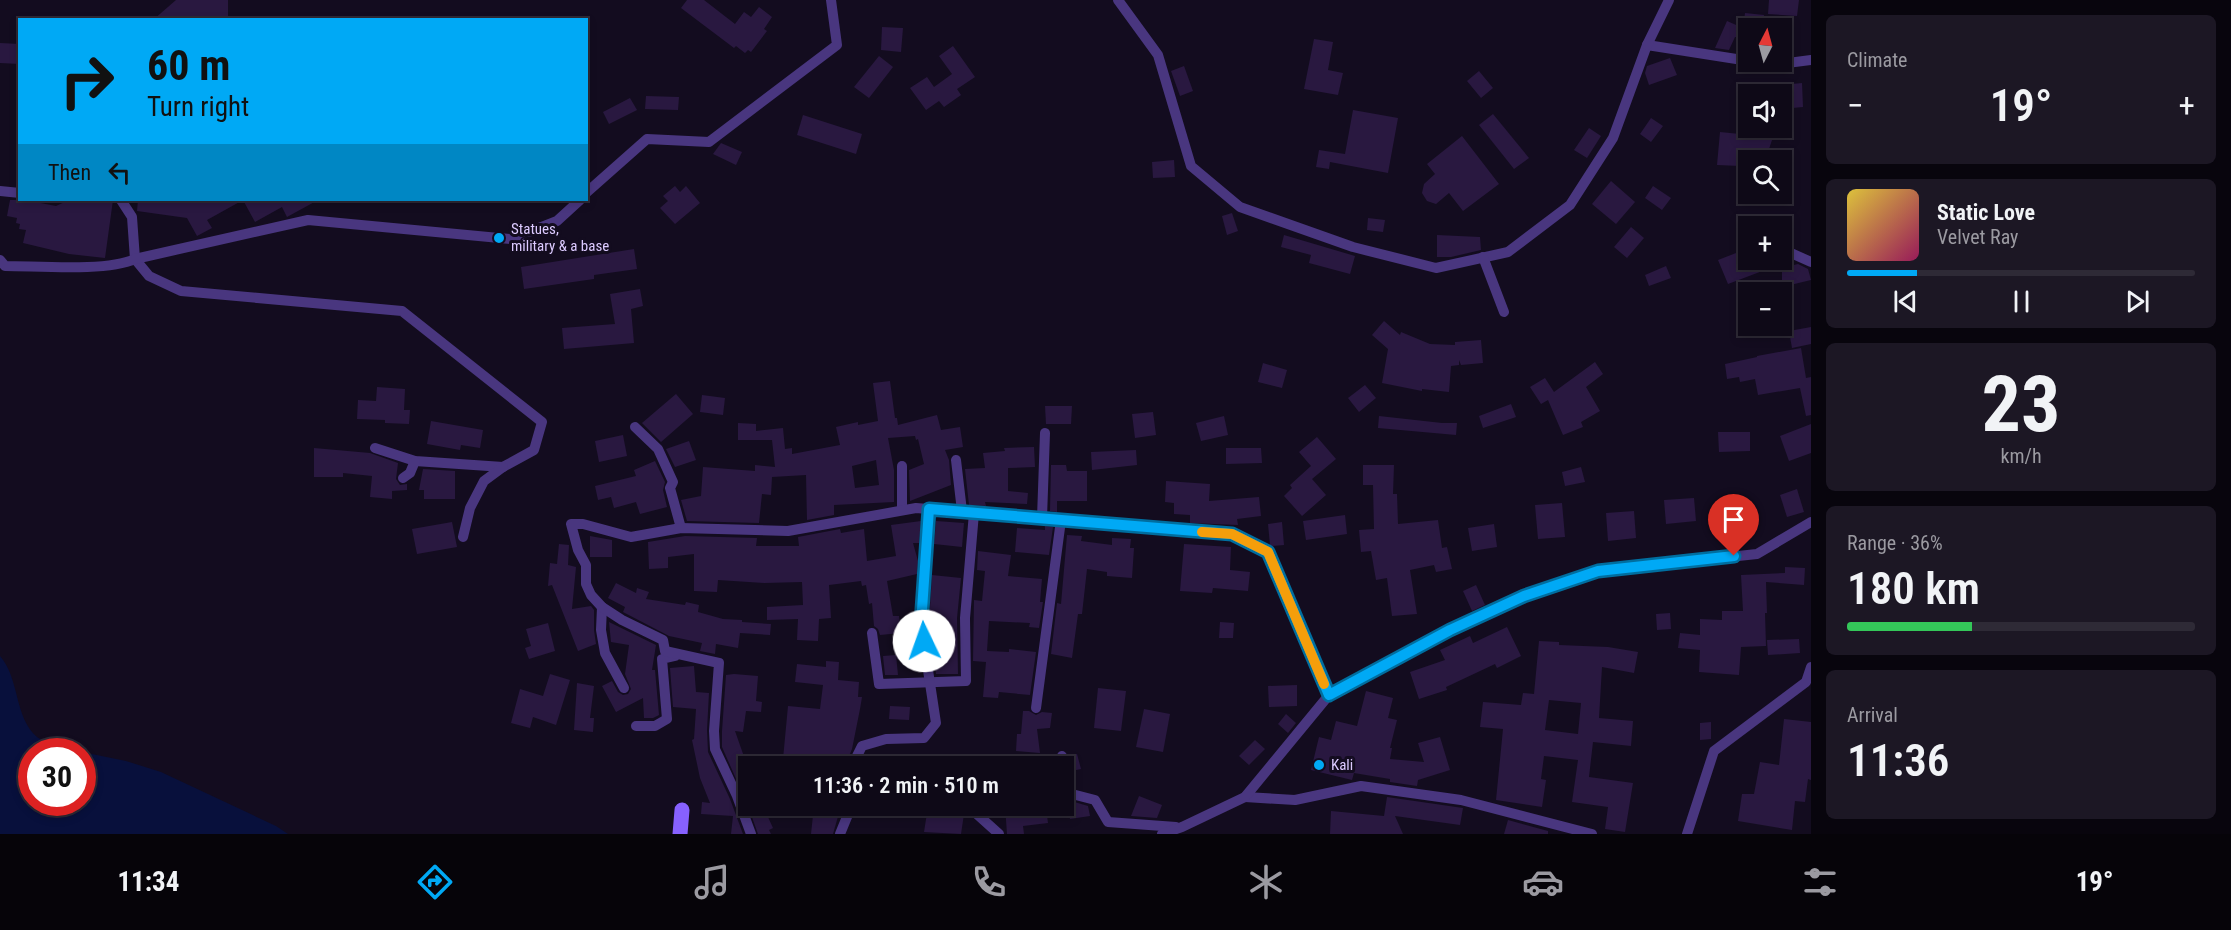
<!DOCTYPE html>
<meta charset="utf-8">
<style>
body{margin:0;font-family:"Roboto Condensed",sans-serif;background:#1c1724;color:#f1f3f6;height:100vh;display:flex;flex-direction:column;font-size:22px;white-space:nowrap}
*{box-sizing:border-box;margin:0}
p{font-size:20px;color:#9b9aa1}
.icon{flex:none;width:33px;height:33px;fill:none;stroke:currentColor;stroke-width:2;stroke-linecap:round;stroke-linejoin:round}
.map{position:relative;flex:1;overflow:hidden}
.details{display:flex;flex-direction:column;gap:15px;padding:15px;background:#08050d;width:420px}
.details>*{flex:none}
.top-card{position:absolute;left:18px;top:18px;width:570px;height:183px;border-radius:0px;box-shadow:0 3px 9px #0003,0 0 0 2px #2e2a36;background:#00a9f5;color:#111;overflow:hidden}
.needle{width:39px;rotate:6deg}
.fabs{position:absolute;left:1738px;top:18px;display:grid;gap:12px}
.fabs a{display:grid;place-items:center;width:54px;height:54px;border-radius:0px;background:#0e0917;box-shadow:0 3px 9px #0003,0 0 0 2px #2e2a36;font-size:30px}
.speed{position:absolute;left:18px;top:738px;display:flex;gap:12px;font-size:30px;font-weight:700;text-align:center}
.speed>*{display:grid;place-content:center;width:78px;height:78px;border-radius:50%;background:#0e0917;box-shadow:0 3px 9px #0003,0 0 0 2px #2e2a36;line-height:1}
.speed .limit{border:9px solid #d22;background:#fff;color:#111}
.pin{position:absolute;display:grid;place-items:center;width:51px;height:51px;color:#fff;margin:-62px -26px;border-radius:50% 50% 50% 0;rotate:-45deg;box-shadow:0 0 6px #0007}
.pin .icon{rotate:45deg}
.me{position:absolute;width:66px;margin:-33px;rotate:357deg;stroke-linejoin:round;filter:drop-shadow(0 0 4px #0008)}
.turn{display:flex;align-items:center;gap:21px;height:126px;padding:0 30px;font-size:27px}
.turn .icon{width:78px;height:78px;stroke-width:2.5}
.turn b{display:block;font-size:42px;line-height:51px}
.then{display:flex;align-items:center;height:57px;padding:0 30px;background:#0003;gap:12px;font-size:22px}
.big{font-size:45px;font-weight:600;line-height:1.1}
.details .widget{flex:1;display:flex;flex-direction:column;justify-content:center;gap:9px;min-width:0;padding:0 21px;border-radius:9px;background:#1c1724}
.details .dial{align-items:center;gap:0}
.dial b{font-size:78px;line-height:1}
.song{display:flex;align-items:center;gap:18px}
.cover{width:72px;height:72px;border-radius:9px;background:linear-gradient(135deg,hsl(50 70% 55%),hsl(330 70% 35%))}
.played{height:6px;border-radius:3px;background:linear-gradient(90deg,#00a9f5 20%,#2e2a36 20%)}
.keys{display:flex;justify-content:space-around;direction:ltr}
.heat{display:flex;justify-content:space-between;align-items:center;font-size:33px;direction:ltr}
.charge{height:9px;border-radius:4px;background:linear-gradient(90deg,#34c759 36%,#2e2a36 0)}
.trip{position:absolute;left:738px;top:756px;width:336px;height:60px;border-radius:0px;background:#0e0917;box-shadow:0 3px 9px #0003,0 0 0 2px #2e2a36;font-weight:600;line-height:60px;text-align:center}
.menu{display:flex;height:96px;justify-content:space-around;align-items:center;background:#060409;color:#9b9aa1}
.menu .icon{width:42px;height:42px}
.menu .on{color:#00a9f5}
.menu b{font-size:27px;color:#f1f3f6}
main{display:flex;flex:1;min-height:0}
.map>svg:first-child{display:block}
</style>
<main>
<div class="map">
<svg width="1811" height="834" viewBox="0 0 1811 834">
<rect width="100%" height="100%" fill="#130c1f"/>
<path fill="#08103c" d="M 0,656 C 20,679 14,717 37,737 C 48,746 69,748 82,752 L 32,752 L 32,802 L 82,802 L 82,752 L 126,761 L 161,772 L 276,826 L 288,834 L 0,834 Z"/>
<g fill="#291840" fill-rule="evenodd">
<polygon points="176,0 228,0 228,20 153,20"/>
<polygon points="687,0 704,0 735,24 744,12 751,17 759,7 772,17 764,29 767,31 751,52 748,50 745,53 736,46 734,48 681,8"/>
<polygon points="1769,0 1799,0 1797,16 1768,14"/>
<polygon points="1745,13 1764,15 1763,28 1745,28 1749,30 1749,38 1735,37 1729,50 1715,48 1727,21 1743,28"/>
<polygon points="882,27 903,28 901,52 881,50"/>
<polygon points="1314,39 1333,42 1328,70 1343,73 1338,95 1304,89"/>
<polygon points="0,43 20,44 20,64 0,63"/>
<polygon points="953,46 975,77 957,89 961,95 944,107 939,101 926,110 910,88 927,77 934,87 952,74 939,56"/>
<polygon points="879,56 893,67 869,98 854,87"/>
<polygon points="1670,58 1677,75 1649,85 1645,73 1647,66"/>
<polygon points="1184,66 1193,91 1180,96 1171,71"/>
<polygon points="1479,71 1493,88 1481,98 1467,81"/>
<polygon points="1802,83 1803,107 1782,109 1782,85"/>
<polygon points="646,96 679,97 678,110 645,109"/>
<polygon points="630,98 637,110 609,124 603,112"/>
<polygon points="1353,110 1398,118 1388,173 1330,162 1329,169 1316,167 1319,150 1345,154"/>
<polygon points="1493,114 1529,158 1514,169 1479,125"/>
<polygon points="803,115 862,134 856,154 797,135"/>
<polygon points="1651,118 1663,126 1651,142 1640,134"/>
<polygon points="1589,128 1601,136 1587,158 1574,150"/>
<polygon points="1753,128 1776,128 1766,158 1741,150 1740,166 1717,165 1720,132 1750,135"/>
<polygon points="1462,136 1499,184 1463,211 1449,193 1436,204 1427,201 1422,193 1424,184 1435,174 1427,164"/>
<polygon points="721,143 742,152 736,165 713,154"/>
<polygon points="1174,160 1175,177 1153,178 1152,162"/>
<polygon points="1611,181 1635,202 1616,224 1592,204"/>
<polygon points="675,186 680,192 686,186 700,203 675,224 660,208 668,201 663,196"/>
<polygon points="1653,186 1671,198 1662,210 1645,198"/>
<polygon points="10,200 25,200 56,206 69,200 113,200 105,258 69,254 23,243 26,230 19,229 20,224 16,223 17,218 7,216"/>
<polygon points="138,200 318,200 287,217 282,207 255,222 243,200 207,220 212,228 197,236 187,218 137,211"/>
<polygon points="1232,213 1238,231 1227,235 1222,216"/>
<polygon points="1368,218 1385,220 1383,232 1367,230"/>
<polygon points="1631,227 1644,238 1627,258 1614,247"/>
<polygon points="1284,235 1355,256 1350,274 1309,263 1311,255 1281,247"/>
<polygon points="1437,235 1480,237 1481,250 1451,257 1437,257"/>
<polygon points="1749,248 1749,260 1761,260 1765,270 1728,284 1718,260"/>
<polygon points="634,249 637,269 594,275 594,279 524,289 521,267"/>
<polygon points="1798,264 1808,269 1811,280 1782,287 1782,268"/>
<polygon points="1666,266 1671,278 1649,286 1645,275"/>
<polygon points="640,289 643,306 631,309 634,343 564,349 562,328 615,324 610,294"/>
<polygon points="1384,321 1400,335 1401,332 1430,344 1455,345 1455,342 1481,340 1483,363 1461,365 1459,360 1459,365 1451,366 1449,392 1422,389 1422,391 1382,383 1388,349 1372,335"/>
<polygon points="1811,327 1811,344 1792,348 1789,331"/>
<polygon points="1801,348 1806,378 1811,377 1811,415 1806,416 1800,388 1758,395 1755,379 1740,382 1739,377 1727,379 1725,364 1757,357 1757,356"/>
<polygon points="1595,362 1603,374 1586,387 1600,411 1581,422 1583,427 1563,435 1548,400 1541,404 1530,387 1545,378 1554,392"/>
<polygon points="1263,363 1287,370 1282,388 1258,382"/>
<path d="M 890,381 L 895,418 L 897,418 L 898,425 L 937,415 L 941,430 L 960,427 L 963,447 L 945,450 L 949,460 L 951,485 L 910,501 L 909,470 L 924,464 L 918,439 L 916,440 L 915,436 L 888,438 L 894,470 L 894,502 L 834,505 L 834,515 L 807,520 L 806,475 L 772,477 L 771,495 L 762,494 L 759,523 L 687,521 L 681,500 L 701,496 L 703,467 L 755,471 L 755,465 L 775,467 L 772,440 L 738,440 L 738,423 L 756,424 L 756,431 L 783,428 L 785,449 L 792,448 L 792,454 L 840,445 L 836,427 L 858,422 L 858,425 L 878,421 L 873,383 ZM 876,460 L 879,485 L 855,488 L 852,466 Z"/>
<polygon points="1365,385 1376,398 1359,412 1348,398"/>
<polygon points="377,387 405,389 404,410 410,410 409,424 385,423 385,420 357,419 358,400 376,401"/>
<polygon points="676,394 693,414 661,442 642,423"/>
<polygon points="702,395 725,398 723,415 700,412"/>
<polygon points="1511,404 1516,417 1483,428 1479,416"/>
<polygon points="1045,406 1072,406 1071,424 1046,424"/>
<polygon points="1153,412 1156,435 1135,438 1132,414"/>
<polygon points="1224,416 1228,435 1201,441 1196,423"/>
<polygon points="1379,416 1442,423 1457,423 1456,435 1378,428"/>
<polygon points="431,421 483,430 480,448 461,445 460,450 427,444"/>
<polygon points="1811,424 1811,453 1789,461 1780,436"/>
<polygon points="1718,432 1750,432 1750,451 1719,452"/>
<polygon points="623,435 627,456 599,462 595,441"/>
<polygon points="1317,437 1336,459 1312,479 1326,495 1302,516 1284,496 1292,488 1290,485 1311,466 1299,452"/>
<polygon points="689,441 696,460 675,467 666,449"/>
<polygon points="1034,447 1035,467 1008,468 1008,491 1028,493 1027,504 985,502 986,506 969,505 965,469 985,468 983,453 1005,451 1004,448"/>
<polygon points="314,448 370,453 398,463 396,479 400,485 407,484 407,490 392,491 392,499 370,497 372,476 343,473 343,477 314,477"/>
<polygon points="1226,448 1261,448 1262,463 1226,464"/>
<polygon points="1136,450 1137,465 1092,470 1091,452"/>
<polygon points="655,461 665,482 663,490 667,507 640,514 636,502 614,508 611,497 598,500 595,486 636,476 634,470"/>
<polygon points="1051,465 1066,465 1067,471 1087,471 1087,501 1057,501 1057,512 1050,511"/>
<polygon points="1363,465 1394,465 1393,494 1397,494 1398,524 1438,520 1442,548 1447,547 1452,569 1436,572 1434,565 1410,570 1417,614 1392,616 1387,578 1376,580 1371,551 1361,552 1359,530 1374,529 1373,485 1363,485"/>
<polygon points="1581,467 1585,482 1565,486 1562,472"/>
<polygon points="423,469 455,471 455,499 424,499 424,490 419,490"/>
<polygon points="1166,481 1210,484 1209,501 1259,497 1261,516 1237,519 1238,525 1190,523 1190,515 1174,514 1174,503 1165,502"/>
<polygon points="1797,489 1804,512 1787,517 1780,495"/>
<polygon points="1694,498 1696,521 1666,524 1664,500"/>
<polygon points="1562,503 1565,537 1538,539 1535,505"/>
<polygon points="1730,505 1746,508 1743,532 1726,529"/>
<polygon points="1634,511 1636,538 1608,541 1606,513"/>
<polygon points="1345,515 1347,534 1306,540 1303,521"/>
<polygon points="921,521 919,543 913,543 918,561 917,574 887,581 893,616 899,616 901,633 880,635 878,629 874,626 872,603 869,604 866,585 862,586 861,581 829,585 831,618 819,619 818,641 797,640 798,619 767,620 767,607 803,605 802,582 764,583 718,580 717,592 694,591 694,554 668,557 668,568 649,569 648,542 685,536 757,538 756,546 799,546 798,537 840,529 841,533 864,529 867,561 896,556 891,525"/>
<polygon points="936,521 964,523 962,547 934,544"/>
<polygon points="452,522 457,547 417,554 412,529"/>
<polygon points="1282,522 1284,545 1272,546 1270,545 1268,524"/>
<polygon points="1494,524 1497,547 1472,551 1468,528"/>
<polygon points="1045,526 1053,527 1049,555 1015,552 1017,528 1045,530"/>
<polygon points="1067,535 1082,536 1081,541 1112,545 1112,538 1131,539 1130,548 1134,548 1132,578 1107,576 1107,572 1087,569 1082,614 1078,614 1072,658 1051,654 1057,603 1061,604"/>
<polygon points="590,536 612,540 612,557 590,557"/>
<polygon points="559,544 569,545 568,565 576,567 572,609 591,606 594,610 594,630 596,644 578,651 552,585 548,586 550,563 557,564"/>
<polygon points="1184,544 1231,547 1230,570 1250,572 1248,591 1213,588 1212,593 1180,591"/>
<polygon points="978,551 1011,555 1008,576 1042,579 1040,602 1043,602 1039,628 1029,627 1030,623 989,621 987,651 1009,652 1009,649 1036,652 1030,695 999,692 998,698 983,697 986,662 973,661 974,600 982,601 985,571 977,570"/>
<polygon points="1785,567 1805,568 1804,585 1766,582 1767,613 1765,613 1766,646 1741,647 1739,675 1699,672 1700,650 1678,648 1680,633 1700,635 1700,619 1722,620 1722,611 1743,611 1741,575 1785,573"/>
<polygon points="932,575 961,578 957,618 958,674 936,674 929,624"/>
<polygon points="616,583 636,593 637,588 649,592 646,599 685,605 686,602 699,605 698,612 723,619 742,620 742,622 771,624 770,635 740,633 738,648 716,644 715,654 700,651 702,643 669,636 623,612 625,607 608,598"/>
<polygon points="1476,585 1485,605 1472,611 1463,591"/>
<polygon points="1670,613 1671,629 1657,630 1656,614"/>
<polygon points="609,622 656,645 652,670 655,670 659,715 653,718 644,718 643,698 616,712 602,686 612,681 618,692 623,695 628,694 631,689 625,674 629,645 611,642"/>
<polygon points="1220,622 1234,623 1233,638 1219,638"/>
<polygon points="548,623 555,651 529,659 525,648 531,646 526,629"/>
<polygon points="1507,627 1521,656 1497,668 1495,664 1446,687 1447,690 1419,699 1410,672 1445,660 1440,650 1470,636 1473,643"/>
<polygon points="1799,639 1800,653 1768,655 1767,640"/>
<path d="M 1539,641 L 1559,642 L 1559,645 L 1608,647 L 1638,652 L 1634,673 L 1602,667 L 1599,718 L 1633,721 L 1631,746 L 1593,742 L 1589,777 L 1633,783 L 1625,832 L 1605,829 L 1608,807 L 1572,802 L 1578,760 L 1544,756 L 1541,779 L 1546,780 L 1542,807 L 1496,800 L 1503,729 L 1480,727 L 1483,702 L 1521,705 L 1523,693 L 1534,694 ZM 1549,700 L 1581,703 L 1578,734 L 1545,730 Z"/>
<polygon points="916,644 919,658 897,659 896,645"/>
<polygon points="896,655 898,675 885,675 883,656"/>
<polygon points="826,661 839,662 838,680 859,682 858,697 862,697 860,709 852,749 845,766 825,766 826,763 783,759 788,706 820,709 823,685 795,682 797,664 826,667"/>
<polygon points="694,666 696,692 709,693 707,730 708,752 730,799 743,834 731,834 733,816 701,814 702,802 710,803 700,778 692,740 694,739 696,709 673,707 670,668"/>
<polygon points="550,674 570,680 556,725 533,717 530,728 511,723 520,689 543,696"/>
<polygon points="734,674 758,676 756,701 762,702 761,712 746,711 743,732 735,731 748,768 748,806 722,747 722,731 726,675"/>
<polygon points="577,683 594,686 590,718 594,718 593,732 574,730"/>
<polygon points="1297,685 1297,706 1269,707 1268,686"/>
<polygon points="1098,688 1126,691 1121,731 1094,728"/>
<polygon points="1366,691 1393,698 1388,718 1397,720 1390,748 1392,748 1390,759 1424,762 1418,743 1440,737 1450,770 1418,780 1417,786 1390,782 1390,779 1354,773 1352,780 1311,770 1319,737 1331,740 1336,721 1357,726"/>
<polygon points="890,706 910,707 909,720 889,719"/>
<polygon points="1144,709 1170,714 1163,752 1136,747"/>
<polygon points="1023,711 1029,711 1036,715 1042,712 1052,713 1050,728 1037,729 1040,753 1016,751 1017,734 1021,734"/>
<polygon points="1286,714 1296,723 1288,733 1278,724"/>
<polygon points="1784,719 1811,722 1811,780 1808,779 1805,802 1795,801 1792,830 1738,821 1742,794 1754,794 1760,762 1779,765"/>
<polygon points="1711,722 1711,739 1700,740 1700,723"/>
<polygon points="1255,740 1265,749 1249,765 1239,756"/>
<polygon points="1077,754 1081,769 1067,772 1070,766 1070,756"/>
<polygon points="1139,796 1162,805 1157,818 1131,816"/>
<polygon points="1387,797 1463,808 1460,825 1395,816 1403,834 1330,834 1331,811 1384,816"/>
<polygon points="1071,801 1088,806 1090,816 1070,819 1067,802"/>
<polygon points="748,806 763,806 773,828 769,830 771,834 758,834"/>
<polygon points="814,806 841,806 833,834 811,834"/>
<polygon points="1005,806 1022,806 1022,810 1046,808 1048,823 1023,826 1024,834 1007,834"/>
<polygon points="949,810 964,814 961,834 924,832 927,813 948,816"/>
<polygon points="1508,820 1548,831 1548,834 1504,834"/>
</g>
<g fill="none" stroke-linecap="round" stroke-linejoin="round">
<g stroke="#49367f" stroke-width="10">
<polyline points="1118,0 1158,55 1191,166 1240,207 1353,247 1436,268 1508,252 1570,205 1613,138 1647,45 1749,61"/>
<polyline points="1647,45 1669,0"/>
<polyline points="1753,62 1772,65 1811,60"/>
<polyline points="0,191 20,193"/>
<polyline points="586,193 647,139 709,142 837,45 831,0"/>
<polyline points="121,200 132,217 135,259 149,276 181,291 402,311 542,422 534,450 503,467 415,461 375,448"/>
<polyline points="1782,249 1811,262"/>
<polyline points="1483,257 1504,312"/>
<path d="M 0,260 L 5,266 C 38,266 106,272 135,259 L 308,220 L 511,239 L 557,221 L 580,200"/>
<polyline points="635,427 658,449 673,482 670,488 681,528"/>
<polyline points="956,460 962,511"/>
<polyline points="403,478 410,473 415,461"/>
<polyline points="902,510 902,466"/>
<polyline points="1042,518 1045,433"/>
<polyline points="463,537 470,508 484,481 503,467"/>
<polyline points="602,607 601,630 605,653 624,688"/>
<polyline points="872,633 879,684 966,681 965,618 974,513"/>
<polyline points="1036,708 1061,520"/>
<polyline points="636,726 655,726 667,719 662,659 675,656"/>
<polyline points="1062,756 1063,766"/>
<polyline points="852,766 862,746 886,739 924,738 936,723 921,624 929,509"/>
<polyline points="1064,788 1068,793 1095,800 1108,822 1176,827"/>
<polyline points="1245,797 1295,800 1361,786 1461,800 1592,834"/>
<polyline points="962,806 969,807 999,834"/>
<polyline points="751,834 737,796 715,749 714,731 719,663 665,651 663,640 622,620 602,607 591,595 586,584 586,565 578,550 571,524 583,524 631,537 681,528 788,531 916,508 1232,534 1268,552 1329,695"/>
<polyline points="840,834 849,812 849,806"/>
<polyline points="1162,834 1182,827 1245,797 1329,695 1450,630 1524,595 1598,571 1757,554 1811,522"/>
<polyline points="1687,834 1714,751 1806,682 1811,667"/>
</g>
<polyline stroke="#8761ff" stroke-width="15" points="680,834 682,810"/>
</g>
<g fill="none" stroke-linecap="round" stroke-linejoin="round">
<defs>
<polyline id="route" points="924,641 921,624 929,509 1232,534 1268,552 1329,695 1450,630 1524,596 1598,571 1734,556"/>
</defs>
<use href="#route" stroke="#006e9f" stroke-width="15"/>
<use href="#route" stroke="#00a9f5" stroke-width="10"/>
<polyline stroke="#f59e0b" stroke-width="10" points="1202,532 1232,534 1268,552 1324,684"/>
</g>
<g fill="#00a9f5" stroke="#130c1f" stroke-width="2">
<circle cx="499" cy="238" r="6"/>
<circle cx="1319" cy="765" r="6"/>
</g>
<g text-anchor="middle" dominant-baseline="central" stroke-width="6" stroke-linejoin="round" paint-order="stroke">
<g font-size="15" fill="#dccaff" stroke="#130c1f" text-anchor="start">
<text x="511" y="229">Statues,<tspan x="511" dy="17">military &amp; a base</tspan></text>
<text x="1331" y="765">Kali</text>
</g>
</g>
</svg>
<div class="fabs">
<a><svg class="needle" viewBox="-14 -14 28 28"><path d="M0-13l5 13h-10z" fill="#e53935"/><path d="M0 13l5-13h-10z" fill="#9b9aa1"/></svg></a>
<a><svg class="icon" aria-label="sound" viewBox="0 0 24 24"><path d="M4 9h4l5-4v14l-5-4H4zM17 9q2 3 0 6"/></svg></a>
<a><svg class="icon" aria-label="search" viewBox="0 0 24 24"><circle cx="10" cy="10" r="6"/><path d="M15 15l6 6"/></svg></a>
<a>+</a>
<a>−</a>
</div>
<div class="speed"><div class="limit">30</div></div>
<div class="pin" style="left:1734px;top:556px;background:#d93025"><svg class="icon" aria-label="arrive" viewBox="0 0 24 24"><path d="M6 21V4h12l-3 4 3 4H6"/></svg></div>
<svg class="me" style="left:924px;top:641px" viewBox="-20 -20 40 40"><circle r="19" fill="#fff"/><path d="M0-13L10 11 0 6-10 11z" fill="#00a9f5"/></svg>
<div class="trip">11:36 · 2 min · 510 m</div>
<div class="top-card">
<div class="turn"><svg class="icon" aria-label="right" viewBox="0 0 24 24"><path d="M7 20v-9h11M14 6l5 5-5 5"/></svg><div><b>60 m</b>Turn right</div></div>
<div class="then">Then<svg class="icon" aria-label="left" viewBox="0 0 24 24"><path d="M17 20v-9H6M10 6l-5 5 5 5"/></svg></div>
</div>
</div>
<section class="details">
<div class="widget"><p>Climate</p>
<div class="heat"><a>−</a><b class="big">19°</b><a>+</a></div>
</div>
<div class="widget">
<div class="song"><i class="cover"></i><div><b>Static Love</b><p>Velvet Ray</p></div></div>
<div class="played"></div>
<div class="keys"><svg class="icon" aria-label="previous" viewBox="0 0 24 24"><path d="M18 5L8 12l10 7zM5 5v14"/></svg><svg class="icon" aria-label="pause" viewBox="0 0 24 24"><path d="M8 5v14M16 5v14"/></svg><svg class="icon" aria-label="next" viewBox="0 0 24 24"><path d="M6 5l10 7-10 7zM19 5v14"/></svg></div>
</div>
<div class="widget dial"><b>23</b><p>km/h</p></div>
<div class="widget"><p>Range · 36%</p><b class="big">180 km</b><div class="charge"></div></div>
<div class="widget"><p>Arrival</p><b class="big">11:36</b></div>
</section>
</main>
<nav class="menu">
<b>11:34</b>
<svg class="icon on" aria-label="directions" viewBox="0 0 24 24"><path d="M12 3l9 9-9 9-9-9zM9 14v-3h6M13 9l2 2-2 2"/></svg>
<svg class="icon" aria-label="music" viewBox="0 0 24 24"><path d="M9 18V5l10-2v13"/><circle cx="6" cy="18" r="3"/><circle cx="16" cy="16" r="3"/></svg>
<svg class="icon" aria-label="phone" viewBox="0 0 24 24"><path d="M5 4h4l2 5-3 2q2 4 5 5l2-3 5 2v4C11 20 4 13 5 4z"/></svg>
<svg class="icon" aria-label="climate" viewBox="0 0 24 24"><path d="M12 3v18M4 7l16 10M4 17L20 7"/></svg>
<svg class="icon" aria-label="car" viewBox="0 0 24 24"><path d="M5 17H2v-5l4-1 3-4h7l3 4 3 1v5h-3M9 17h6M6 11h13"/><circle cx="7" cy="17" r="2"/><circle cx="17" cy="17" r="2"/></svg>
<svg class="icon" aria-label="filters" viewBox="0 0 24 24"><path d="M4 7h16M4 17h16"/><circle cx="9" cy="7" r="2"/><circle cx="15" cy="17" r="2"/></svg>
<b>19°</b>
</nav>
